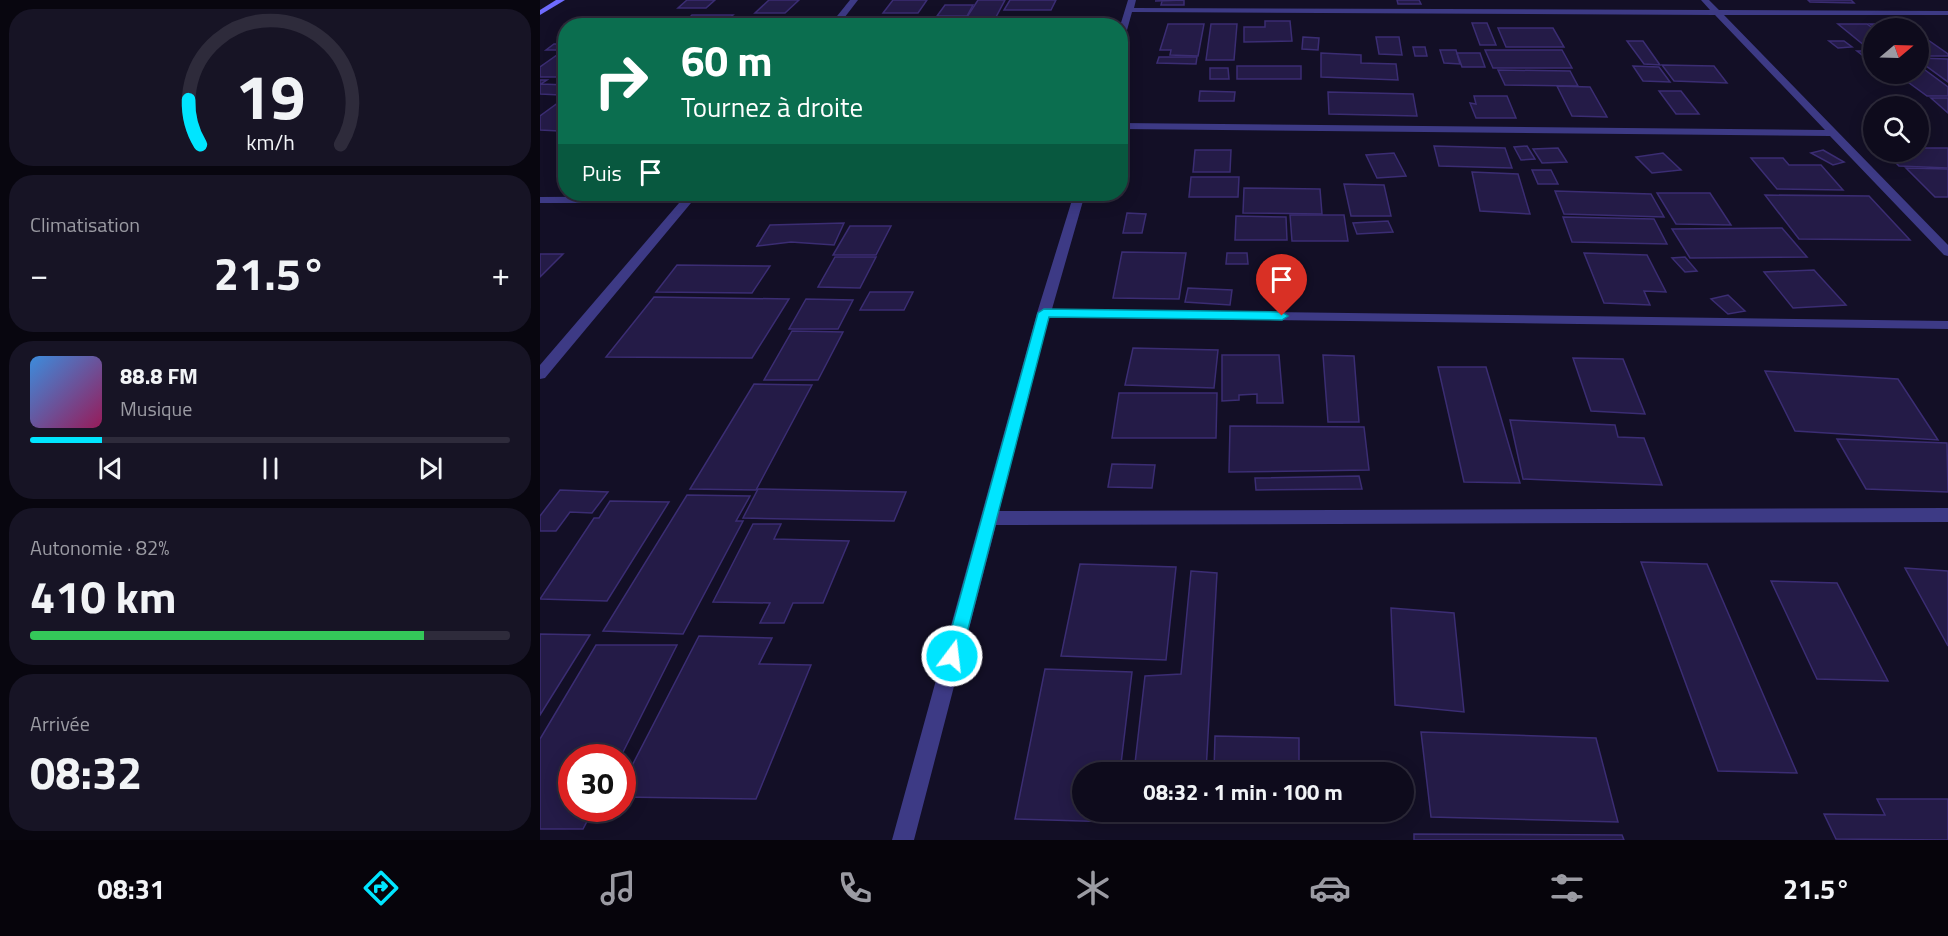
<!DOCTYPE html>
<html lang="fr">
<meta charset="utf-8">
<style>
body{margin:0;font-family:"Titillium Web",sans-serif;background:#171425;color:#f1f3f6;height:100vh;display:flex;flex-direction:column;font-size:22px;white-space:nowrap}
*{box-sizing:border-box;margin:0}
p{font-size:20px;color:#9b9ba3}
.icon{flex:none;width:33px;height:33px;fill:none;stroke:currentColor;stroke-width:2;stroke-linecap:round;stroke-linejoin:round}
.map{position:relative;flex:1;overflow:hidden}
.sheet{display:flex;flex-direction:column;gap:9px;padding:9px;background:#08060f;width:540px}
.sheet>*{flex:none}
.banner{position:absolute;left:18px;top:18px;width:570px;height:183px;border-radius:24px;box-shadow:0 3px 15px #0003,0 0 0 2px #2e2b3b;background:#0b6e4f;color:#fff;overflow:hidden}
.needle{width:39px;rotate:71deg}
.fabs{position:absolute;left:1323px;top:18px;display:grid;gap:12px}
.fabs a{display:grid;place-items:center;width:66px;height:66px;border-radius:50%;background:#0e0b1c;box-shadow:0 3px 15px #0003,0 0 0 2px #2e2b3b;font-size:30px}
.speed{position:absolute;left:18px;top:744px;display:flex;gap:12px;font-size:30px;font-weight:700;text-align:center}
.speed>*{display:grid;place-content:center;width:78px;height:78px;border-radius:50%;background:#0e0b1c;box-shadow:0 3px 15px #0003,0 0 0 2px #2e2b3b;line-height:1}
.speed .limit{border:9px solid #d22;background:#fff;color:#111}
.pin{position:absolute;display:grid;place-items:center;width:51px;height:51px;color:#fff;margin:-62px -26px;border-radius:50% 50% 50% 0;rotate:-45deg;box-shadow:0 0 6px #0007}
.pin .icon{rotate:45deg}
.me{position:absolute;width:66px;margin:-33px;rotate:15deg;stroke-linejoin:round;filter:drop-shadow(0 0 4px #0008)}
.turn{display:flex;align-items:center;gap:21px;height:126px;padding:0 24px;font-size:27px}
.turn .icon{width:78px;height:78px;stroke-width:2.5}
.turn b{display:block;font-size:42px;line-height:51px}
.then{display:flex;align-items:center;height:57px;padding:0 24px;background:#0003;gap:12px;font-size:22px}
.big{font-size:45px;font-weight:700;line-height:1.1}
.sheet .tile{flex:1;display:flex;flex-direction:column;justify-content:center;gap:9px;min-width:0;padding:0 21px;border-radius:24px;background:#171425}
.sheet .dial{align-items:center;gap:0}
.dial svg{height:156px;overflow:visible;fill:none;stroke:#2e2b3b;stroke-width:7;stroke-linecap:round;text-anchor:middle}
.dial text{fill:#f1f3f6;stroke:none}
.song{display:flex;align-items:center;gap:18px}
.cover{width:72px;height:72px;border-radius:9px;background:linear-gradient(135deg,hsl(210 70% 55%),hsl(330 70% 35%))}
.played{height:6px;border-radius:3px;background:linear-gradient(90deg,#00e5ff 15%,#2e2b3b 15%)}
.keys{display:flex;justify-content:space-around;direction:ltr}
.heat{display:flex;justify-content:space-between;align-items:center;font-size:33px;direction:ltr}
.charge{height:9px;border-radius:4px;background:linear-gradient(90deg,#34c759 82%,#2e2b3b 0)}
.trip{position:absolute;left:532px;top:762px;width:342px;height:60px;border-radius:30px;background:#0e0b1c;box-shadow:0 3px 15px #0003,0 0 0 2px #2e2b3b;font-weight:700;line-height:60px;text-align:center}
.menu{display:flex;height:96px;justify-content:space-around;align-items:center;background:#06040b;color:#9b9ba3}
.menu .icon{width:42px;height:42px}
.menu .on{color:#00e5ff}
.menu b{font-size:27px;color:#f1f3f6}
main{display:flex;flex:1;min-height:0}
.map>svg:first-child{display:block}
</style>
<main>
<section class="sheet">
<div class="tile dial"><svg viewBox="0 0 100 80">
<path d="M14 69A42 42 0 1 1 86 69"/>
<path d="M14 69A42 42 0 0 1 8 46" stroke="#00e5ff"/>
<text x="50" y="56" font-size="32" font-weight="700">19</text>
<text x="50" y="72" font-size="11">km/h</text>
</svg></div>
<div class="tile"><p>Climatisation</p>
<div class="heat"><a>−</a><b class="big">21.5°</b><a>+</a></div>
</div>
<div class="tile">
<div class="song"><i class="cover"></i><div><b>88.8 FM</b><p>Musique</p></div></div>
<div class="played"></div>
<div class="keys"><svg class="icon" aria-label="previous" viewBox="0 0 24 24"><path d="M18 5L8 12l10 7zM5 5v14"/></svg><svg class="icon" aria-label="pause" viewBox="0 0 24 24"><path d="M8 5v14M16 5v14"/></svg><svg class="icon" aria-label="next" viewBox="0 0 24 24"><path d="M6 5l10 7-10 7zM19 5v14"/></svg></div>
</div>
<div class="tile"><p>Autonomie · 82%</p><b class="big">410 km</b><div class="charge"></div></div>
<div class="tile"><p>Arrivée</p><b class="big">08:32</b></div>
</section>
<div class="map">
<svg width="1408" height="840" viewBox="0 0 1408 840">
<rect width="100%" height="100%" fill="#130f26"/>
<g fill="#241b47" stroke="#3b2d73" stroke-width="1.5">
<polygon points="147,0 175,0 166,8 138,8"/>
<polygon points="229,0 259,0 245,13 215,13"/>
<polygon points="353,0 387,0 378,13 343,13"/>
<polygon points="438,0 465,0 456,17 427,17"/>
<polygon points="470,0 516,0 511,10 464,10"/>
<polygon points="644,0 644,5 621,5 622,1 615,1"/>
<polygon points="857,0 879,0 881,4 858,4"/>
<polygon points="1268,0 1311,0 1314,3 1270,2"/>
<polygon points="405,5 433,5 427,16 397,16"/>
<polygon points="152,15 193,15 181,26 147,26 153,21 146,21"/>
<polygon points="74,17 117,17 107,26 63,26"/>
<polygon points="198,17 251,18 243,26 189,26"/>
<polygon points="345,18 377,18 372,26 339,26"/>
<polygon points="427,19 449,19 445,26 423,26"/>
<polygon points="725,21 750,21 752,41 704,42 704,27 725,27"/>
<polygon points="456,23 495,23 454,26"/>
<polygon points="932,23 947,23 956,45 940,45"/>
<polygon points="628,24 664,24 658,56 630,55 631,50 620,50"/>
<polygon points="671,24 697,24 694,60 666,60"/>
<polygon points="1298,24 1327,24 1334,29 1334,46 1325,46"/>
<polygon points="1330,24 1366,24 1372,28 1337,28"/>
<polygon points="958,28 1013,28 1024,47 966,47"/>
<polygon points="1378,33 1408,54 1408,56 1378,56"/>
<polygon points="763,37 779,38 778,50 762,49"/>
<polygon points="836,37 859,37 862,55 839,54"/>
<polygon points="1087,41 1103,41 1120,65 1104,64"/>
<polygon points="1289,41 1304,41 1312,47 1298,48"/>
<polygon points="14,44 26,44 26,50 6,50"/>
<polygon points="873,47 885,47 887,56 875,56"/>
<polygon points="900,50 916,50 920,64 904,63"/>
<polygon points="945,50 1022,50 1032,68 953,68"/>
<polygon points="1317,51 1331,51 1334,58 1326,58"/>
<polygon points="781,53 821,55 821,63 856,64 858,80 781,77"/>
<polygon points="917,53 940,53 945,67 922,67"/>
<polygon points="17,55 26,55 26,77 0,77 0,67"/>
<polygon points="619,57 657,57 656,64 617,63"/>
<polygon points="1378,58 1408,59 1408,82 1378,60"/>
<polygon points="1122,65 1174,66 1187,83 1134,81"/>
<rect x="697" y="66" width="64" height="13"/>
<polygon points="1093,66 1119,67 1130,82 1103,81"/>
<polygon points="670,68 688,68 689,79 670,79"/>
<polygon points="958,70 1030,71 1038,86 965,85"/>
<polygon points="1378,70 1385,70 1408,87 1408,96 1387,96 1357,74 1378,74"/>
<polygon points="0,80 7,80 1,84 26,85 26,90 20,95 0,94"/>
<polygon points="1017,86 1050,87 1067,117 1032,116"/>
<polygon points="660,91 695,92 694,101 659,101"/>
<polygon points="1119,91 1141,91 1159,114 1136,114"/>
<polygon points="788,92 873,94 877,116 789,114"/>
<polygon points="934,96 967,96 976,118 936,118 930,103 936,104"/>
<polygon points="26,97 26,125 19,131 0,130 0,116"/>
<polygon points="1391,98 1408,98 1408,113"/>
<polygon points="894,146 965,148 972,168 899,166"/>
<polygon points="987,146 995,159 981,160 974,147"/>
<polygon points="1018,148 1027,162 1002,163 993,149"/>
<polygon points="1378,148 1408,148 1408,168 1359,166 1345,152 1378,152"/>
<polygon points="655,150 691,150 690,172 653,172"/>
<polygon points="1283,150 1304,162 1293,165 1271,153"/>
<polygon points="854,153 866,176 837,178 826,155"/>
<polygon points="1123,153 1141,170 1112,173 1096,157"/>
<polygon points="1211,158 1243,158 1249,165 1281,165 1303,190 1237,189"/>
<polygon points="1366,168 1408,169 1408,197 1395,197"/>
<polygon points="992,170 1011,170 1018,184 998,184"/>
<polygon points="932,172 978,174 990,214 940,211"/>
<polygon points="651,177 699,177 698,197 649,197"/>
<polygon points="804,184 844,185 851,216 811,216"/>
<polygon points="704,188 780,189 782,214 703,213"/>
<polygon points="1015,191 1111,194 1124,217 1024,214"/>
<polygon points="1117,193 1170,193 1191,225 1136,224"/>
<polygon points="1225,195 1329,196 1370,240 1259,239"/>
<polygon points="587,213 606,214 602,233 583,233"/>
<polygon points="750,215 804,215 808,241 752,241"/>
<polygon points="696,216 746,217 747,240 695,240"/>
<polygon points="1023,217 1114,219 1127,244 1032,242"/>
<polygon points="848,221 853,232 817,234 813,223"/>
<polygon points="304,223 294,245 251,242 217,246 230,225"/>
<polygon points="310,226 351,226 336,255 293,255"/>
<polygon points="1242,228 1267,257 1150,258 1132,229"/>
<polygon points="582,252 646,253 639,299 573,298"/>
<polygon points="687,253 707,253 708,264 686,264"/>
<polygon points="1044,253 1107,255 1126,292 1104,291 1110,305 1064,303"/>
<polygon points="0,254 23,254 0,277"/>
<polygon points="295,257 336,257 320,288 278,287"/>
<polygon points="1145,257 1157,271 1145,272 1132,258"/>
<polygon points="137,265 230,266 212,293 116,292"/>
<polygon points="1274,270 1306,305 1253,308 1224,272"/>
<polygon points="648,288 692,290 690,305 645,302"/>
<polygon points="330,292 373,292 364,310 320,310"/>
<polygon points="1188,295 1205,311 1188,314 1171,299"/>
<polygon points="114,297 249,299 212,358 66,357"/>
<polygon points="266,299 313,300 298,329 249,329"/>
<polygon points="252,331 303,332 278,380 224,380"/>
<polygon points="593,348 678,350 674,388 585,385"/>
<polygon points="682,355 739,355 743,403 717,403 717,394 699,395 699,400 682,401"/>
<polygon points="783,355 814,356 819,422 788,422"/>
<polygon points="1033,358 1083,359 1105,414 1051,411"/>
<polygon points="898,367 946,367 980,483 924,482"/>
<polygon points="1225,371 1358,379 1398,440 1255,431"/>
<polygon points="214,384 272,385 216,490 150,489"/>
<polygon points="579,393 677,393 676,438 572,438"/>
<polygon points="970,420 1075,425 1078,437 1104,438 1122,485 983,479"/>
<polygon points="690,426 824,427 829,470 689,472"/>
<polygon points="1297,439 1407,443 1408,492 1326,489"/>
<polygon points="572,464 615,465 612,488 568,487"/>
<polygon points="819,476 822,489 716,490 715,478"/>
<polygon points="218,489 366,492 354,521 203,518"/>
<polygon points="20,490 68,492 52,513 30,512 16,531 0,531 0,516"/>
<polygon points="147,495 210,496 196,521 203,521 143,634 63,631"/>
<polygon points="70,501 129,502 67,601 0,599 54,518 59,518"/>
<polygon points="213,524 241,524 234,539 309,541 283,603 253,603 244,623 220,623 230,603 173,602"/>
<polygon points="1101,562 1167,564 1257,773 1178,771"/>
<polygon points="540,564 636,567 626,660 521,656"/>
<polygon points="1365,568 1408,571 1408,646"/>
<polygon points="651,571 677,573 666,772 594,772 605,676 641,674"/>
<polygon points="1231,581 1297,583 1348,681 1277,679"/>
<polygon points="851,608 914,613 924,712 855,705"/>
<polygon points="0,634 50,635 0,715"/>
<polygon points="159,636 232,638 219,664 271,665 216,799 82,797 82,785"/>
<polygon points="56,645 137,645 80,758 32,758 32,808 54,808 43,829 0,829 0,739"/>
<polygon points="505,669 592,672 580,772 543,772 543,812 575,812 574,822 475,819"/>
<polygon points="881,732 1056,738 1078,822 891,817"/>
<polygon points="675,736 759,738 759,772 674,772"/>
<polygon points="1337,799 1408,799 1408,840 1296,839 1284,814 1345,815"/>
<polygon points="590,812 663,812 663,820 589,819"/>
<polygon points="672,812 760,812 761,819 672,817"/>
<polygon points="874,834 1082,835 1084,840 874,840"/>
</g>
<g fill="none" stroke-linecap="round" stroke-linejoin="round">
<g fill="#3d3a85" fill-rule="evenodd">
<polygon points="310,0 318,0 298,26 289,26"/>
<polygon points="588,0 596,0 594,8 1170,10 1161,0 1169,0 1179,10 1408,11 1408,15 1184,15 1408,245 1408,256 1404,255 1290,136 580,129 580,123 1285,130 1175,15 592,12 584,41 580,43 580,26"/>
<polygon points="147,194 156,196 545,194 512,309 1408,321 1408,329 509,317 459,511 1408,508 1408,522 456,525 374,840 352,840 497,313 532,200 151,203 5,378 0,379 0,365 139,203 0,203 0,197 145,196"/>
</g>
<polygon fill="#6f6bff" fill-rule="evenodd" points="16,0 25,0 0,15 0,10"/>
</g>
<polygon fill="#00e5ff" stroke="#0095a6" stroke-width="1.5" points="504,309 742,312 748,316 742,320 509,317 421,656 418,662 412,664 406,662 404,656 498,313"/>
</svg>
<div class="fabs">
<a><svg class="needle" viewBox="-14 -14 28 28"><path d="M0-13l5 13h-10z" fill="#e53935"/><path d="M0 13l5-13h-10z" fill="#9b9ba3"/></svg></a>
<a><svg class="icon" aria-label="search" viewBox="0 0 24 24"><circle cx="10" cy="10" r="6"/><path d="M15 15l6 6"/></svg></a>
</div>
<div class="speed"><div class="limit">30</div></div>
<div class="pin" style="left:742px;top:316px;background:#d93025"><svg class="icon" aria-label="arrive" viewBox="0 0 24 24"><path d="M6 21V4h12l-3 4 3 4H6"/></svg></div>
<svg class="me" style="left:412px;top:656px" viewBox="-20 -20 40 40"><circle r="17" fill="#00e5ff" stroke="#fff" stroke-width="3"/><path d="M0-11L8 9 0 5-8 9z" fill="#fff"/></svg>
<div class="trip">08:32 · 1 min · 100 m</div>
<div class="banner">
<div class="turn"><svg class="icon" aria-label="right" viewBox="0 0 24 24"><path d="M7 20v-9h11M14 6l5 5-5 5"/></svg><div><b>60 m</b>Tournez à droite</div></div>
<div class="then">Puis<svg class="icon" aria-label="arrive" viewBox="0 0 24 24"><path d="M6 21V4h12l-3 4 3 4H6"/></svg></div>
</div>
</div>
</main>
<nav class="menu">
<b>08:31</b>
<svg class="icon on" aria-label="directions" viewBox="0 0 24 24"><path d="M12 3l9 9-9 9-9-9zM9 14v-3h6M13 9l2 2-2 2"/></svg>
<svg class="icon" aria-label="music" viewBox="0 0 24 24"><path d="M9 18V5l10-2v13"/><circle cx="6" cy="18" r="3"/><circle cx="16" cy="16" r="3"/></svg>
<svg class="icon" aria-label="phone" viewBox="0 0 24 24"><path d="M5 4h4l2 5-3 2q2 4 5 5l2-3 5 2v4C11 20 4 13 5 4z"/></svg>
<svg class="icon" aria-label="climate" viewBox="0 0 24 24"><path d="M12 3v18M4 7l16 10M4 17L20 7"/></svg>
<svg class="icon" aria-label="car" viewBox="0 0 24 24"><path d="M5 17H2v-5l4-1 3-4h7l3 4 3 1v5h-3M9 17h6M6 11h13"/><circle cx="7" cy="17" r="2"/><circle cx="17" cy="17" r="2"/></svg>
<svg class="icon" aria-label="filters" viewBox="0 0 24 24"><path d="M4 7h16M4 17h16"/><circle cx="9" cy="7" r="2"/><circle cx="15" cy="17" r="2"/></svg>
<b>21.5°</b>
</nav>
